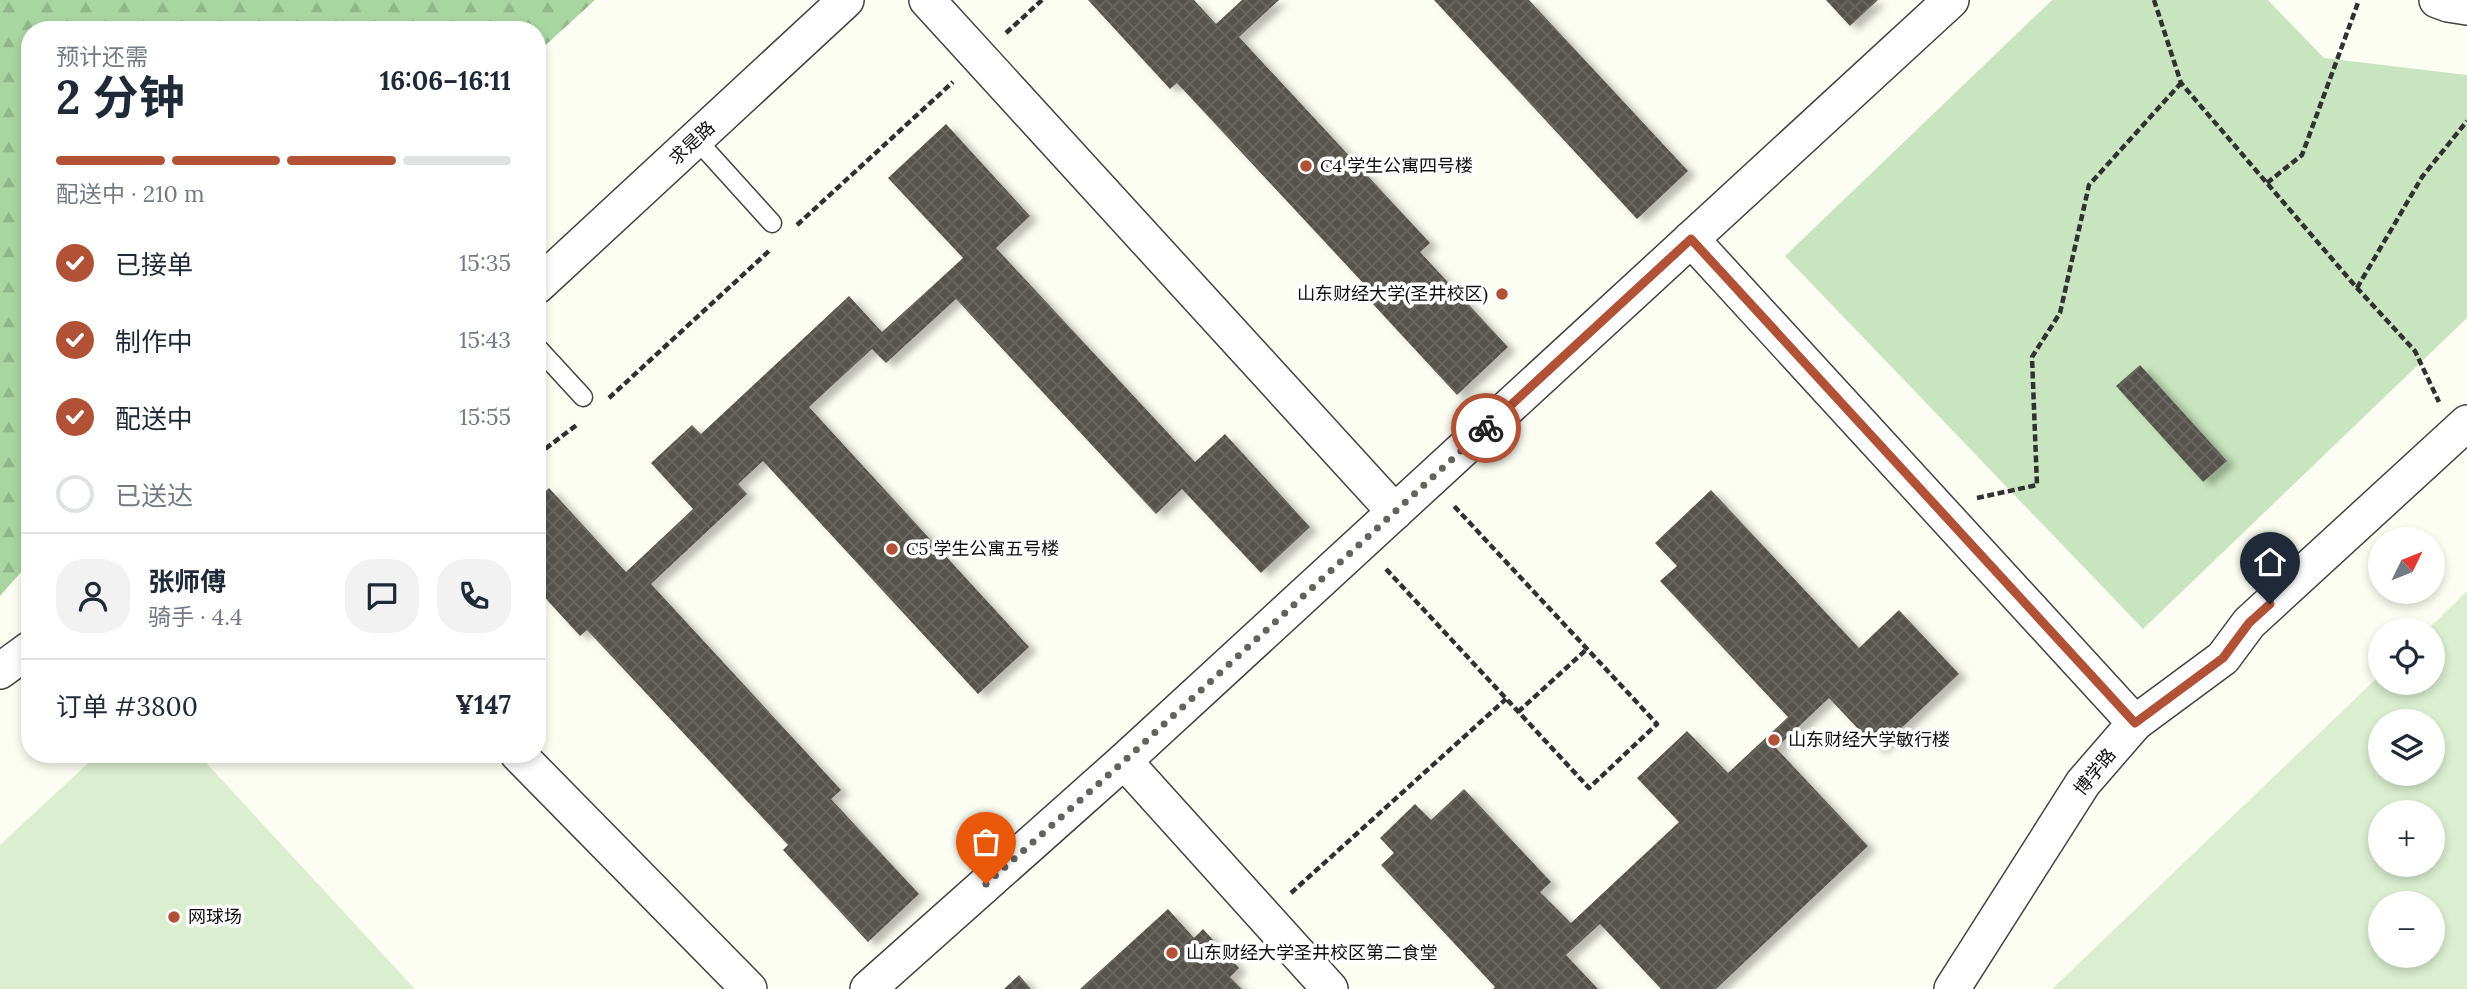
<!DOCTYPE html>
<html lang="zh">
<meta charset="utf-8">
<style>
:root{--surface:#fff;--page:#f2f2f3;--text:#1f2937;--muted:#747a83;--line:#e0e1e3;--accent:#b15135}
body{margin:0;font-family:Lora,"Noto Sans SC",serif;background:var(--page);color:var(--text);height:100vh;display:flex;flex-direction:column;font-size:26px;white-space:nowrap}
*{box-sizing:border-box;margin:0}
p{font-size:23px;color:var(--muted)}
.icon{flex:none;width:38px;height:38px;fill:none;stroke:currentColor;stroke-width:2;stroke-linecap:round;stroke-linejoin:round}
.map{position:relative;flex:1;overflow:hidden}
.details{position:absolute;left:21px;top:21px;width:525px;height:742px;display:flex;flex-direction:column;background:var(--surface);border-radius:28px;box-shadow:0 4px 10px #0003}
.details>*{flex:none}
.needle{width:46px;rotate:47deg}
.controls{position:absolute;left:2368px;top:527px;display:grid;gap:14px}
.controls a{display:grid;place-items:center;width:77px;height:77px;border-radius:50%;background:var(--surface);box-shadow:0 4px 10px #0003;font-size:35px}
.pin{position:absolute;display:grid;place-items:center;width:60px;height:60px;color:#fff;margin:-72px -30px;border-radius:50% 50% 50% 0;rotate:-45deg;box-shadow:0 0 7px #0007}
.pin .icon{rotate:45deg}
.courier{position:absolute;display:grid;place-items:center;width:70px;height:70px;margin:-35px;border:5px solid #b15135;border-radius:50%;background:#fff;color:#222;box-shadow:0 2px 9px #0007}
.overview em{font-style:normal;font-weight:700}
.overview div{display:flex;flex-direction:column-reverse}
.overview{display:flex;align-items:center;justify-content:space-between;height:119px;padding:0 35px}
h1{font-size:46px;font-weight:700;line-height:52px}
.bar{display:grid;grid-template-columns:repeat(4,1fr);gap:10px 7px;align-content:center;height:84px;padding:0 35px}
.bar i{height:9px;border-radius:5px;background:var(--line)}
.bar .selected{background:var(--accent)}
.bar p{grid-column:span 4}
.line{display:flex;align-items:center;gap:18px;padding:0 35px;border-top:2px solid var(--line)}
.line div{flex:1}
.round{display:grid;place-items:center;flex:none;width:74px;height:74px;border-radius:28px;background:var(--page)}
ol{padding:0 35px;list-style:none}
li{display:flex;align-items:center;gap:21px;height:77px}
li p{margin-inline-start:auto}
li .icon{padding:7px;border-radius:50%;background:var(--accent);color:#fff;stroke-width:4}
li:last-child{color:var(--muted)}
li i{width:38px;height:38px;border:4px solid var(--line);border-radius:50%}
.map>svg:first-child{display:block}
.grass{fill:#c9e5bf}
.forest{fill:url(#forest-firs)}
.pitch{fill:#dbeed0;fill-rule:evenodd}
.building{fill:url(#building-cross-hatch);filter:url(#shadow)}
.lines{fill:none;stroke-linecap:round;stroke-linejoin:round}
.lane-casing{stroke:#424242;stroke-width:21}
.street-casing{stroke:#424242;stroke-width:38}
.path{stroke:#313131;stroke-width:4.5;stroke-dasharray:7 3.5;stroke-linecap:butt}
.lane{stroke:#fff;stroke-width:18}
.street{stroke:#fff;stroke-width:35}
.done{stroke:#62635f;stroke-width:7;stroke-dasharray:0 12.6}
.route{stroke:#b15135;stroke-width:9}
.poi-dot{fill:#b15135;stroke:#fff;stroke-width:2.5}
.labels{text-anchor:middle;stroke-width:7;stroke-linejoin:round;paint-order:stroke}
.street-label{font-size:18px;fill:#0f0f0f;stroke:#fff}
.poi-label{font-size:18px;fill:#0f0f0f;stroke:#fff;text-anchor:start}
</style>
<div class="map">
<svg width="2467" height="989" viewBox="0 0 2467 989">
<defs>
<pattern id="forest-firs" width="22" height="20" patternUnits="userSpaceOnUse" patternTransform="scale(1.75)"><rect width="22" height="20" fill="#a9d5a0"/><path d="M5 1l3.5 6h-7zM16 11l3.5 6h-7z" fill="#90b689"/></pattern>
<pattern id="building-cross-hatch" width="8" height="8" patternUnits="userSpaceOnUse" patternTransform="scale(1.75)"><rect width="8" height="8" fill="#57534d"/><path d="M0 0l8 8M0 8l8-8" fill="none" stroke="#6a6762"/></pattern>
<filter id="shadow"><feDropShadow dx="8" dy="4.5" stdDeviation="3.5" flood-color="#0004"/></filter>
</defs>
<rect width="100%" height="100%" fill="#fdfef3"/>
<polygon class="grass" points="2052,0 2268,0 2324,58 2467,75 2467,318 2143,629 1785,256"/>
<polygon class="forest" points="0,0 595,0 537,53 537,30 30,30 30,562 0,596"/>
<g class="pitch">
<path d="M 2467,591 L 2467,989 L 2052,989 L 2380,675 L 2380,682 L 2432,682 L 2432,630 L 2427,630 ZM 2380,721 L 2432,721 L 2432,774 L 2380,774 ZM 2380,812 L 2432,812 L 2432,864 L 2380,864 ZM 2380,903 L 2432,903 L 2432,956 L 2380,956 Z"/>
<polygon points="98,754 198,754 415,989 0,989 0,845"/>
</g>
<g class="building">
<polygon points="1088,0 1194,0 1216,24 1242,0 1279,0 1239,37 1430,243 1420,252 1508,347 1457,395 1372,303 1377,298 1177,83 1170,89"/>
<polygon points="1434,0 1529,0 1688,171 1637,219"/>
<polygon points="1826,0 1878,0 1850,26"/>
<polygon points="946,124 1030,216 996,248 1195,462 1225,434 1310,527 1261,573 1182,489 1156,514 956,299 886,363 872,349 809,407 1029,647 978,694 763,461 738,484 747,494 651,584 841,790 831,799 919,894 868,942 783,850 788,845 587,630 580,636 537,589 537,499 549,488 626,572 693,509 651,463 692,425 701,434 849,296 882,332 963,258 888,178"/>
<polygon points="2140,365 2227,461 2203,482 2116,386"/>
<polygon points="1711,490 1859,648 1899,610 1959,674 1878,750 1829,698 1776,748 1868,846 1716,989 1661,989 1600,924 1566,955 1598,989 1493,989 1495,987 1381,865 1394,853 1380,838 1415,804 1431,820 1464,789 1551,882 1540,892 1571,923 1679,822 1637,778 1687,731 1728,773 1788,717 1660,581 1677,566 1655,543"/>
<polygon points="1168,909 1194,938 1203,929 1239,968 1230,977 1242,989 1080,989"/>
<polygon points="1019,975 1031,989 1004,989"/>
</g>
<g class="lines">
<defs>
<g id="lane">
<polyline points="696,139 772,223"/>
<polyline points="537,347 583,397"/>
</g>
<g id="street">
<polyline points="927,0 1395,512"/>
<polyline points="2437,0 2448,4 2467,7"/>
<polyline points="1691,239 2135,723"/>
<polyline points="537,286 846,0"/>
<polyline points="0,671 30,649"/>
<polyline points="518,754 749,989"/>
<polyline points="1124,761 1330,989"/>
<polyline points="868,989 1124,761 1951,0"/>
<polyline points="1952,989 2083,783 2135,723 2223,658 2249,623 2467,423"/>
</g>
</defs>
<use href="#lane" class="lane-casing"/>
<use href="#street" class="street-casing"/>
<g class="path">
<polyline points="2154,0 2181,83 2357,288 2415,351 2439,402"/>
<polyline points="1006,33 1042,0"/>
<polyline points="2267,183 2302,155 2359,0"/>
<polyline points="797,225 953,82"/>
<polyline points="2357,288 2422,177 2467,121"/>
<polyline points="609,398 770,250"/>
<polyline points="537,455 578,424"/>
<polyline points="1977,498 2037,485 2032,357 2060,313 2089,185 2181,83"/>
<polyline points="1386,569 1589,788 1657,724 1454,506"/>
<polyline points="1518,712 1587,649"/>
<polyline points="1291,893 1506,699"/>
</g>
<use href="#lane" class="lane"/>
<use href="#street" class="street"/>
</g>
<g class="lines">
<polyline class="done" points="986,884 1124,761 1486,428"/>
<polyline class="route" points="1486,428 1691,239 2135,723 2223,658 2249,623 2270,604"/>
</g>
<g class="poi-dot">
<circle cx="1306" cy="166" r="7"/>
<circle cx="1502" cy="294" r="7"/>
<circle cx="892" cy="549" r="7"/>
<circle cx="1774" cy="740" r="7"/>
<circle cx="174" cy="917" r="7"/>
<circle cx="1172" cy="953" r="7"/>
</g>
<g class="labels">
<g class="street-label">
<text transform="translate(692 143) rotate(-43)" y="6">求是路</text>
<text transform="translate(2095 772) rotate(-51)" y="6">博学路</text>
</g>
<g class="poi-label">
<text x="1320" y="172">C4 学生公寓四号楼</text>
<text x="1488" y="300" text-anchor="end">山东财经大学(圣井校区)</text>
<text x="906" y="555">C5 学生公寓五号楼</text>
<text x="1788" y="746">山东财经大学敏行楼</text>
<text x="188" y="923">网球场</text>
<text x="1186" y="959">山东财经大学圣井校区第二食堂</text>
</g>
</g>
</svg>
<div class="controls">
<a><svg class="needle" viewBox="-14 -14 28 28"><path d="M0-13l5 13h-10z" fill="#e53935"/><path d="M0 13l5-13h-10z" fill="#747a83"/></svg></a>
<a><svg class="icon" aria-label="locate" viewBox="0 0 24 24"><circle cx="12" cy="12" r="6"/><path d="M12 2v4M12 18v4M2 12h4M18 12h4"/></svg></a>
<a><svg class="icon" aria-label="layers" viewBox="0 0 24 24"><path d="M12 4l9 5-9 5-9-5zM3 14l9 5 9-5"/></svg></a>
<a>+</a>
<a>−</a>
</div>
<div class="pin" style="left:986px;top:884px;background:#ea580c"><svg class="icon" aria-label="bag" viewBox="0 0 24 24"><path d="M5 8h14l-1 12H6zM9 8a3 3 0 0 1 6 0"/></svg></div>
<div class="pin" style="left:2270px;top:604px;background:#1f2937"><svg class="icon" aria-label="home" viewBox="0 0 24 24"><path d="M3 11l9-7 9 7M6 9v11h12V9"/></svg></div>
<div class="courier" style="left:1486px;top:428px"><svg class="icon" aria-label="bike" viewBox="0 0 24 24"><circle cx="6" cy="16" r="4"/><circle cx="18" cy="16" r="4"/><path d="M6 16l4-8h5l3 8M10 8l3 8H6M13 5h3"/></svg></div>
<section class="details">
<div class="overview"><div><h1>2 分钟</h1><p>预计还需</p></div><em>16:06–16:11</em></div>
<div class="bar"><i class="selected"></i><i class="selected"></i><i class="selected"></i><i></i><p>配送中 · 210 m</p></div>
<ol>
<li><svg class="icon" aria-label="check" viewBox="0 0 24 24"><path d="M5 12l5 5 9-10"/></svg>已接单<p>15:35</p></li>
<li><svg class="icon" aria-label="check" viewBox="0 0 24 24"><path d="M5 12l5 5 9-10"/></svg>制作中<p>15:43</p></li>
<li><svg class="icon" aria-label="check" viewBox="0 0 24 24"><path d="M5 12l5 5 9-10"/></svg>配送中<p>15:55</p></li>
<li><i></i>已送达</li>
</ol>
<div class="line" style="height:126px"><a class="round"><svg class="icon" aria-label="person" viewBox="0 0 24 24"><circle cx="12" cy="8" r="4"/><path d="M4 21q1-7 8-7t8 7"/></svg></a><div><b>张师傅</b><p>骑手 · 4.4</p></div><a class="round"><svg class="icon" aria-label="chat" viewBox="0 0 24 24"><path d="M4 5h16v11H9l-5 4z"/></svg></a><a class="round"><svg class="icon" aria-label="phone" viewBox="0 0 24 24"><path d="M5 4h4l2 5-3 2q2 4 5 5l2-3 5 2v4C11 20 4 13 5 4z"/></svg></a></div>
<div class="line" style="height:91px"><div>订单 #3800</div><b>¥147</b></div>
</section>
</div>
